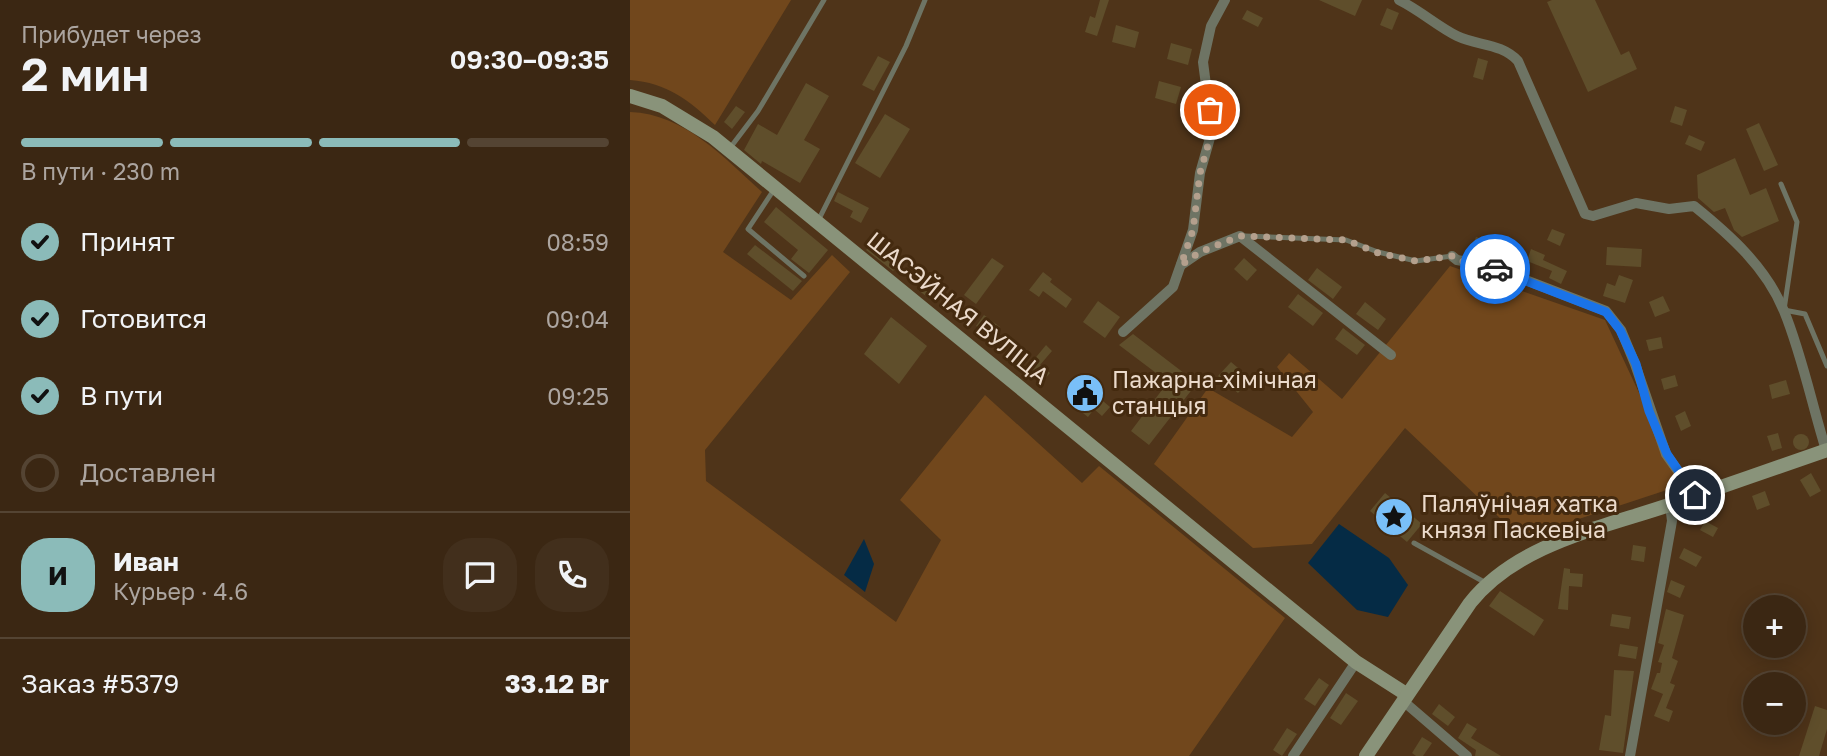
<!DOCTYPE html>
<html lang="ru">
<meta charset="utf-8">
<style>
:root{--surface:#3b2713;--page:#422f1c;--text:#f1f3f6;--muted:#aca5a0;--line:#544433;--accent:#8bbbb9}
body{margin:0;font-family:"Golos Text",sans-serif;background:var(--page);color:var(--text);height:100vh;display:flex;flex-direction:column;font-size:26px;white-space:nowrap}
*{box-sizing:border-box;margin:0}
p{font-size:23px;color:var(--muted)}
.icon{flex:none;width:38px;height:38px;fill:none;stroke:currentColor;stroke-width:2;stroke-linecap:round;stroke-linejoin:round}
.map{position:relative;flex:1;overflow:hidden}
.drawer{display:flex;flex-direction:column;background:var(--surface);width:630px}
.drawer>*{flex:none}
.fabs{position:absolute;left:1113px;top:595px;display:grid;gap:14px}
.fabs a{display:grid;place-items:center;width:63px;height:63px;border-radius:50%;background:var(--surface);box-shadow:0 4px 18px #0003,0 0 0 2px var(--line);font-size:35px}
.pin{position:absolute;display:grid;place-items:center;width:60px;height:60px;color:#fff;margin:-30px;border:4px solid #fff;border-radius:50%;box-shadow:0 2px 7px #0007}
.courier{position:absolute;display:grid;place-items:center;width:70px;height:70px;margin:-35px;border:5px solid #1a73e8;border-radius:50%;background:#fff;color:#222;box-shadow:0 2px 9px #0007}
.overview em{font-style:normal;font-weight:600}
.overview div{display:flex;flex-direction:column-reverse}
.overview{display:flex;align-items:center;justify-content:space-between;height:119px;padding:0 21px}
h1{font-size:46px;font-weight:600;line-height:52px}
.bar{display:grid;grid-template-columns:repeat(4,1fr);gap:10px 7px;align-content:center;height:84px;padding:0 21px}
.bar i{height:9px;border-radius:5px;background:var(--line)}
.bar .active{background:var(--accent)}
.bar p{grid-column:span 4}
.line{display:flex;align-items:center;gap:18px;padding:0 21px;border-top:2px solid var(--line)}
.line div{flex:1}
.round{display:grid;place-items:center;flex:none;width:74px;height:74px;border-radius:28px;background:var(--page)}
ol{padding:0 21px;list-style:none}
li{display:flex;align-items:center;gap:21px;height:77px}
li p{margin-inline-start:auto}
li .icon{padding:7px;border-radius:50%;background:var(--accent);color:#111;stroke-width:4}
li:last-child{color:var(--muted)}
li i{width:38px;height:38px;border:4px solid var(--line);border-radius:50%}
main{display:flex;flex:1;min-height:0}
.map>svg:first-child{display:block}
.green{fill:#71471c}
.water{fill:#052b45}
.building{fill:#5f4e2b}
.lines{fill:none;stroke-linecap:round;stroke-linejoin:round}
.lane{stroke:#6e7464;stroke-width:5}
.street{stroke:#6e7464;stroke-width:10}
.secondary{stroke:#89937a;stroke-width:14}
.done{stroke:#b4a08d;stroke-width:7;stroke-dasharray:0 12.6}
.route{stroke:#1a73e8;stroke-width:9}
.labels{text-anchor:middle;stroke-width:6;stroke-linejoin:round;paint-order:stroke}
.street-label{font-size:23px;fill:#ebdacb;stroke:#442a0f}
.poi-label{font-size:23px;fill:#ebdacb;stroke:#442a0f;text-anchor:start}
</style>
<main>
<section class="drawer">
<div class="overview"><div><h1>2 мин</h1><p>Прибудет через</p></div><em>09:30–09:35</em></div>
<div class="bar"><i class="active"></i><i class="active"></i><i class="active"></i><i></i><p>В пути · 230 m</p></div>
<ol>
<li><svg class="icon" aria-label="check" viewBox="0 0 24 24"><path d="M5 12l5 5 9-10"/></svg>Принят<p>08:59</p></li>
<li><svg class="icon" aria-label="check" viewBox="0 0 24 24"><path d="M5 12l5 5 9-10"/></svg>Готовится<p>09:04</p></li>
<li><svg class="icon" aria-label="check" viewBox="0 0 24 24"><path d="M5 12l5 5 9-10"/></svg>В пути<p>09:25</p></li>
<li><i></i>Доставлен</li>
</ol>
<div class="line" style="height:126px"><b class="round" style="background:var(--accent);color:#111">И</b><div><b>Иван</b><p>Курьер · 4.6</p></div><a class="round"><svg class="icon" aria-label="chat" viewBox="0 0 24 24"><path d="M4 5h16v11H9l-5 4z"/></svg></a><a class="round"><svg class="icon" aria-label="phone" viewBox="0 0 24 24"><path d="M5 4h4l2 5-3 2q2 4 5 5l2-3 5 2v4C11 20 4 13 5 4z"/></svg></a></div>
<div class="line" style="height:91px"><div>Заказ #5379</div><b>33.12 Br</b></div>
</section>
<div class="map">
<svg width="1197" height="756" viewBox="0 0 1197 756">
<rect width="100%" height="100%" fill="#4f3419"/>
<g class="green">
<path d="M 0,0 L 161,0 L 85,125 C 59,100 37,83 0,80 Z"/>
<path d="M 0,112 C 55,114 93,157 132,192 L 93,252 L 161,300 L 202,255 L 220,272 L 75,450 L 76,481 L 266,622 L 311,540 L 270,500 L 355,395 L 452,483 L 469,466 L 655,618 L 559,756 L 0,756 Z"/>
<polygon points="820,266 975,320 1052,485 891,538 775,428 682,544 623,548 524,464 578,388 662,437 683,412 647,367 659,353 712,399"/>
</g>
<g class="water">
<polygon points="709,524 759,558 778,585 758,617 727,610 678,563"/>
<polygon points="234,539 244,564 235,592 214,575"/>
</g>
<g class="building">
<polygon points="470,0 479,0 467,36 455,32 460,16 465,18"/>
<polygon points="689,0 732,0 725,16"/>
<polygon points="922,0 965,0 991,55 999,51 1007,69 958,92 917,2"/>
<polygon points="757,8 769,13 762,30 750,25"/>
<polygon points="617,10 633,18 628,27 612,19"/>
<polygon points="486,25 509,32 505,48 482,42"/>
<polygon points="541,43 562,49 558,65 537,59"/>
<polygon points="248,56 260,62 244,91 232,85"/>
<polygon points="848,58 858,61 853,80 843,77"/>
<polygon points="529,81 551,87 546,104 525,98"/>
<polygon points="176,83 199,96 174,140 190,149 170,183 132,161 131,164 114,150 128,124 147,135"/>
<polygon points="106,106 115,112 102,129 94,122"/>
<polygon points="1045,106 1057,110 1052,126 1040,122"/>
<polygon points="255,114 280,129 250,178 225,163"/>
<polygon points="1129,123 1148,165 1134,171 1116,129"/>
<polygon points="1059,135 1075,142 1071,151 1055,144"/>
<polygon points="1105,158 1120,195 1136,188 1149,221 1112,237 1104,230 1095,208 1084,212 1068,198 1067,175"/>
<polygon points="208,192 239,208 231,223 220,217 223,211 204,201"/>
<polygon points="146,207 198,250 179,273 161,259 168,250 134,222"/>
<polygon points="922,229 935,234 930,246 917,240"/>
<polygon points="248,237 256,243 251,249 269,265 263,271 236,250"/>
<polygon points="846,237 859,241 853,257 840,253"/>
<polygon points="125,245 172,281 163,291 117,254"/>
<polygon points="977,247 1012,249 1011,267 976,265"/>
<polygon points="901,249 915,255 913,260 937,271 931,284 919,278 922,271 897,261"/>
<polygon points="362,258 374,266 346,304 334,295"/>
<polygon points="614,258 627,270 617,281 604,269"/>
<polygon points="687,268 712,287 703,299 678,280"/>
<polygon points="413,272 422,279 420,282 442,299 436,308 413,291 409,297 399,290"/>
<polygon points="989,275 1003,280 995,303 973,296 977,283 985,286"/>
<polygon points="296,278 308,287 300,299 288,290"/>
<polygon points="668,294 693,313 683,326 658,307"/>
<polygon points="1033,296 1040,311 1025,317 1019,302"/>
<polygon points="468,301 490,317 475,338 453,322"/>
<polygon points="735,302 756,319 748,330 726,314"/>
<polygon points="354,315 370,327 361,338 346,326"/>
<polygon points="261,317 297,346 269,384 234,354"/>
<polygon points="713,328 735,345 727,355 705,339"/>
<polygon points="503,334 567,383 519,445 501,431 538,382 489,345"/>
<polygon points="1031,337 1033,348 1019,351 1016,340"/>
<polygon points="416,345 422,351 410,365 420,373 414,380 398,367"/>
<polygon points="601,362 621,379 608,393 588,376"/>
<polygon points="1045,375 1048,386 1034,390 1031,379"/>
<polygon points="1156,380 1160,394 1142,399 1139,385"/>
<polygon points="454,385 480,407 472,416 464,409 458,417 439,402"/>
<polygon points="1055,411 1061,426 1051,431 1045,416"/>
<polygon points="1148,433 1152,448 1142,451 1137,436"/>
<circle cx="1171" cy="442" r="8"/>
<polygon points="1181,473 1191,491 1180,497 1170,480"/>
<polygon points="1135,491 1140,505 1127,510 1122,496"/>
<polygon points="755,493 792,524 777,542 740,511"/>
<polygon points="1075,521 1088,528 1083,537 1070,530"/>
<polygon points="1003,545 1016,547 1014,562 1001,560"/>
<polygon points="1054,548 1072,557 1066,567 1049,558"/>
<polygon points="934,568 940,569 940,573 953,574 952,587 939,586 938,610 928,609"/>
<polygon points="1041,580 1055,586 1050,598 1037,592"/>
<polygon points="870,591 914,620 904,636 859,606"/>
<polygon points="1036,609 1054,615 1042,658 1048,661 1040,683 1045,685 1036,708 1043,711 1039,722 1024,716 1033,694 1021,689 1027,673 1030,673 1032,663 1028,662 1034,645 1028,643"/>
<polygon points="982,614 1001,617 999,629 980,626"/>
<polygon points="990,644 1008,647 1006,659 988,656"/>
<polygon points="984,670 1004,671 993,753 969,750 975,715 981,716"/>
<polygon points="689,678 699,685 685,706 674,699"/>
<polygon points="716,693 728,701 711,725 700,718"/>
<polygon points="809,704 825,717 818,726 802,714"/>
<polygon points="1185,706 1197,710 1197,729 1189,756 1169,756"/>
<polygon points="837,723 847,729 841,738 871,756 845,756 846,750 828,738"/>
<polygon points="657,728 667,734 652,756 643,750"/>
<polygon points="792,737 802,743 793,756 786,756 782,753"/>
</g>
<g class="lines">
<g class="lane">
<polyline points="100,148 128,111 194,0"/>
<polyline points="1151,184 1167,222 1154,310 1175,314 1197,366"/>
<polyline points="145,188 118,229 174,276"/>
<polyline points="189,219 276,46 295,0"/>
<polyline points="615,236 716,240 748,252 786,261 822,256"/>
<polyline points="784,543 856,583"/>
</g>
<g class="street">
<path d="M 769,0 C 791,11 807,26 827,36 C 848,46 871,43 888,61 L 955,214 L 963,216 L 1006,203 L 1039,209 L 1064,206 C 1100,235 1136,267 1154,311 C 1172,355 1182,405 1196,450"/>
<polyline points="822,256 827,260 859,266 976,311 991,330 1005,364 1036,454 1065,495"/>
<polyline points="551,265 570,252 610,236 761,355"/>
<polyline points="493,332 543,287 563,230 570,173 582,131 573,62 581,26 595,0"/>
<polyline points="772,700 837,756"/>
<polyline points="663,756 726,662"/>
<polyline points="1000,756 1042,521 1040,504"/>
</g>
<g class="secondary">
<polyline points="0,96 32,106 83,137 726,662 776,694"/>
<path d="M 736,756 L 840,603 C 887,544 971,528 1039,505 C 1092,487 1144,468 1197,450"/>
</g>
</g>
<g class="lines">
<polyline class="done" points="580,110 582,131 570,173 563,230 551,265 570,252 610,236 716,240 748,253 786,261 822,256 827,260 865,269"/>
<polyline class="route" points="865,269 976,312 990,330 1006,364 1019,411 1037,454 1065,495"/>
</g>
<defs>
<symbol id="civic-disc" viewBox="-11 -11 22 22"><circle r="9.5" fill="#79bff8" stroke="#442a0f"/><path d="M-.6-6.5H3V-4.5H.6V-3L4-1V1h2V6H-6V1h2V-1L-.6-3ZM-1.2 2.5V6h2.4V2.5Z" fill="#111"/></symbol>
<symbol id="sight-disc" viewBox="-11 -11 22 22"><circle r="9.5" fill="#79bff8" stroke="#442a0f"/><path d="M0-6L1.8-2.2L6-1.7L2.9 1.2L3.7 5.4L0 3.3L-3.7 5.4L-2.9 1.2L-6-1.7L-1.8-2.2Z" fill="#111"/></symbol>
</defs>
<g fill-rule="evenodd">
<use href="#civic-disc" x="433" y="371" width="44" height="44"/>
<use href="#sight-disc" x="742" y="495" width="44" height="44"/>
</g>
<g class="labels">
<g class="street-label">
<text transform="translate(328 308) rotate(39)" y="8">ШАСЭЙНАЯ ВУЛІЦА</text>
</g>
<g class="poi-label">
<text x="482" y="388">Пажарна-хімічная<tspan x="482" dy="26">станцыя</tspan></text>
<text x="791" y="512">Паляўнічая хатка<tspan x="791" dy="26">князя Паскевіча</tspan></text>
</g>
</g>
</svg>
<div class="fabs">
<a>+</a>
<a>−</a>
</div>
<div class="pin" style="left:580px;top:110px;background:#ea580c"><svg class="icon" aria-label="bag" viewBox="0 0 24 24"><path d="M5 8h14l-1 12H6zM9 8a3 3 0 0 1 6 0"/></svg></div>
<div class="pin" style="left:1065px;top:495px;background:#1f2937"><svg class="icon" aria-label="home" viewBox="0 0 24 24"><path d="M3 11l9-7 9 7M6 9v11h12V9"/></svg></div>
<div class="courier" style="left:865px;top:269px"><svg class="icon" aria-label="car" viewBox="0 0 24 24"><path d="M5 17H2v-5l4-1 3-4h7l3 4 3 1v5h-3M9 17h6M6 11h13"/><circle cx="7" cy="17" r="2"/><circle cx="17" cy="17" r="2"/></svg></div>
</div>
</main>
